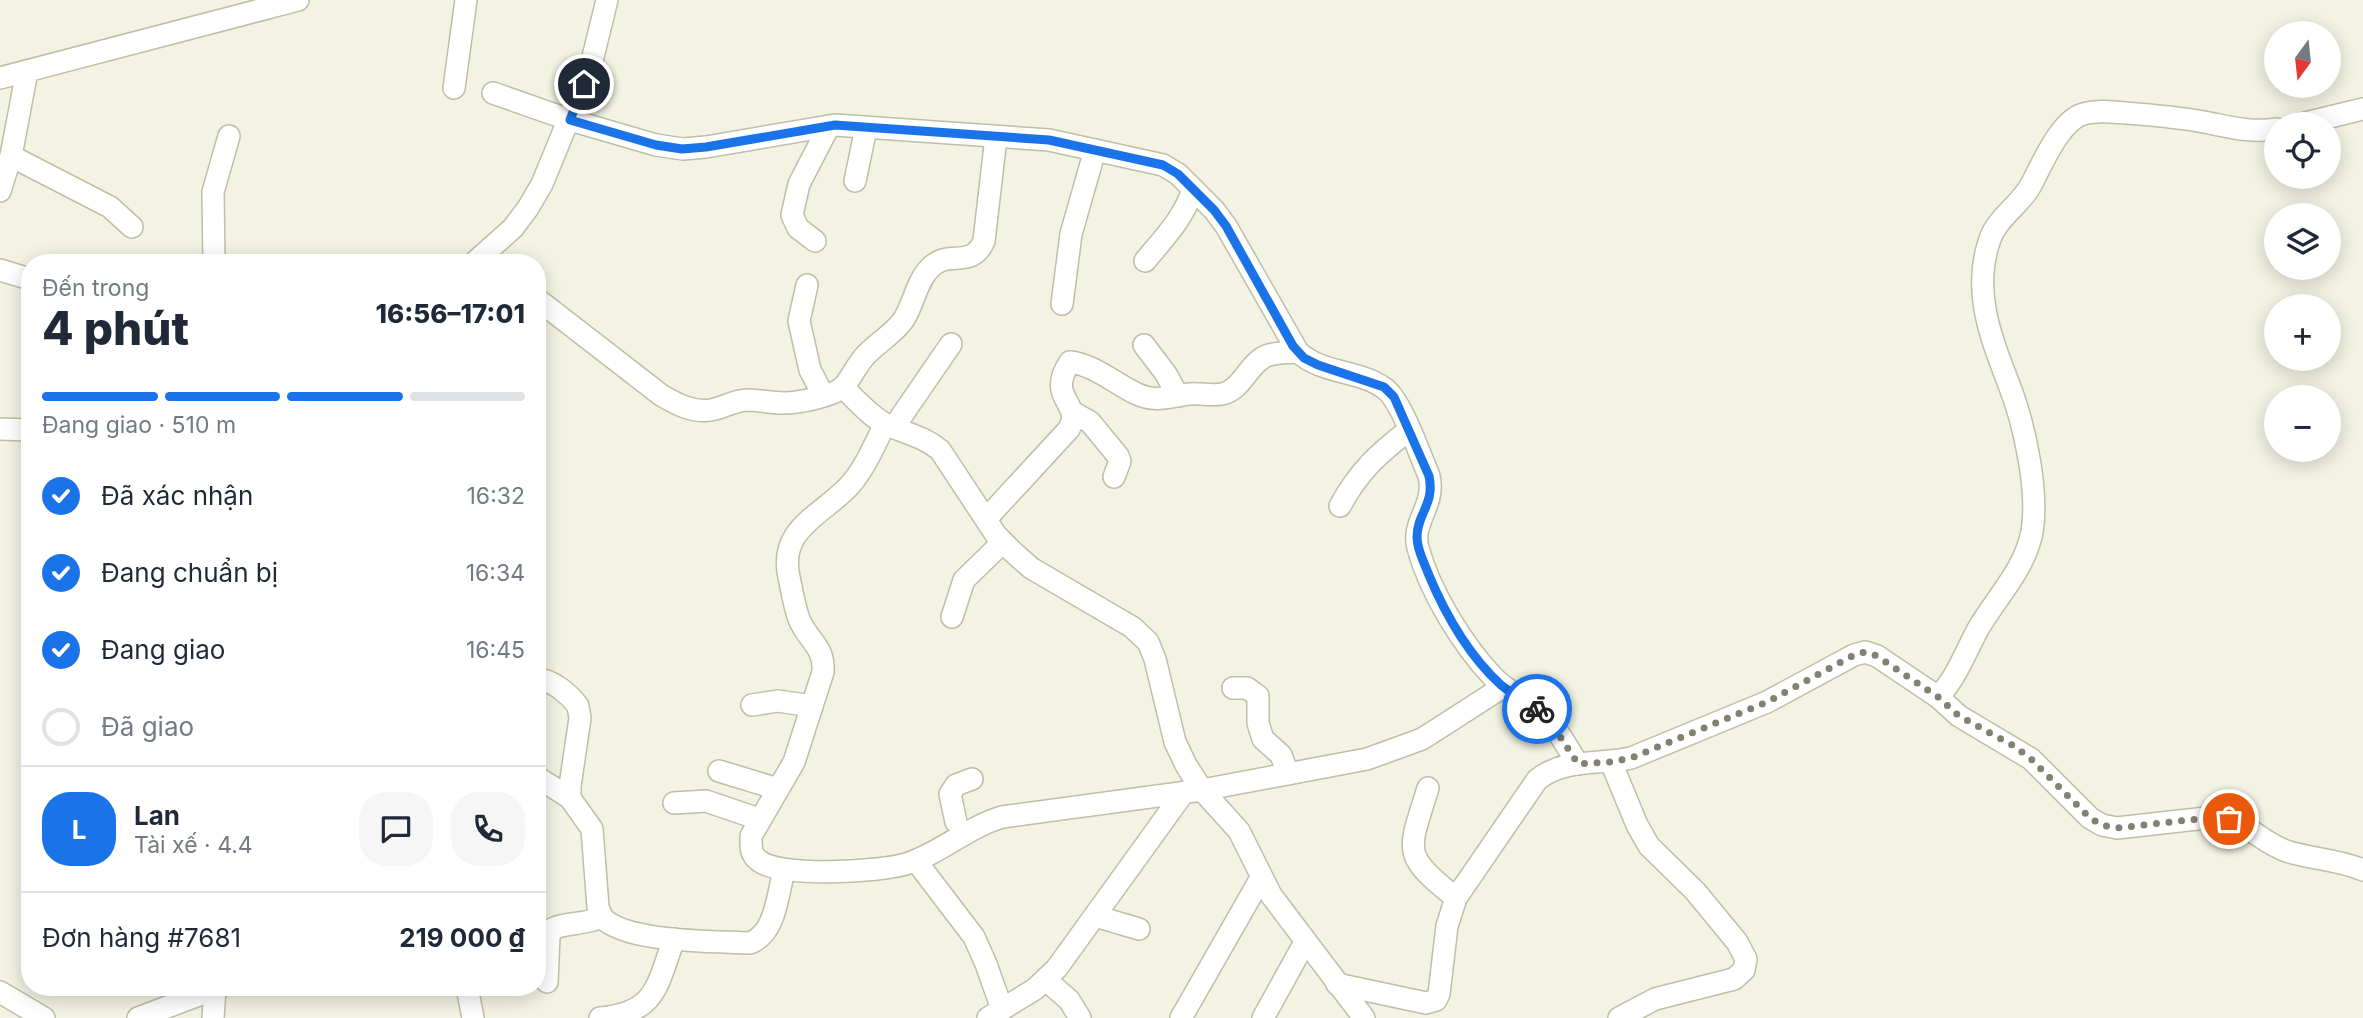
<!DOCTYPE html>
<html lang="vi">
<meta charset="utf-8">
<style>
:root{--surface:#fff;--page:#f6f6f7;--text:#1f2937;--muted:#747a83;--line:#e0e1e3;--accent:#1a73e8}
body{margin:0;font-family:Inter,sans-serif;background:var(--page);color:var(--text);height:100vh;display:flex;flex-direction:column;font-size:26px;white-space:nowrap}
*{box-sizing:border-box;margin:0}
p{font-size:23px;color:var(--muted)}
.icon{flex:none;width:38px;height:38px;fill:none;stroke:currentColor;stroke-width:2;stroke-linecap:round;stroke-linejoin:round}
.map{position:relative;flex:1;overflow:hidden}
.panel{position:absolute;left:21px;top:254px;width:525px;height:742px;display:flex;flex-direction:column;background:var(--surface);border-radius:28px;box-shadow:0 4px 18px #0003}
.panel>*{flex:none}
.needle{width:46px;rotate:195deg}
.fabs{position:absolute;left:2264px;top:21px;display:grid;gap:14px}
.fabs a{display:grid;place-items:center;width:77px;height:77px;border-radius:50%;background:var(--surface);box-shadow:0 4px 18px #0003;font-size:35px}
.pin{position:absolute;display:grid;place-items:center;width:60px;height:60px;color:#fff;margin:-30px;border:4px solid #fff;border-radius:50%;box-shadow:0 2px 7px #0007}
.courier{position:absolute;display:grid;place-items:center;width:70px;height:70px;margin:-35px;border:5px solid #1a73e8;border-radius:50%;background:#fff;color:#222;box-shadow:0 2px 9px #0007}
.headline em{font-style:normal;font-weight:800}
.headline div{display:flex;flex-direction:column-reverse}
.headline{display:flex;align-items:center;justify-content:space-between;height:119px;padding:0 21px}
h1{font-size:46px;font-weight:800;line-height:52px}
.bar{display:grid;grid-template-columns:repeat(4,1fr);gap:10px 7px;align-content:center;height:84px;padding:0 21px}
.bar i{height:9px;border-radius:5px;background:var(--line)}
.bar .selected{background:var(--accent)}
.bar p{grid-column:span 4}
.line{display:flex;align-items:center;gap:18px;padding:0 21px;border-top:2px solid var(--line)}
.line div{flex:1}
.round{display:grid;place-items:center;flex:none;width:74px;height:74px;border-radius:28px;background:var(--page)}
ol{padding:0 21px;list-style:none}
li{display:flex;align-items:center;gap:21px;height:77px}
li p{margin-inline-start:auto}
li .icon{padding:7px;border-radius:50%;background:var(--accent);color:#fff;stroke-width:4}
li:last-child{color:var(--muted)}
li i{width:38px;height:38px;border:4px solid var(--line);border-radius:50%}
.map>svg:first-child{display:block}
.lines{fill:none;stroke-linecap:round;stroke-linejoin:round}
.minor-casing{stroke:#bfbea6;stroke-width:24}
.minor{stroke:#fff;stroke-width:21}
.done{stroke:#828172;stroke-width:7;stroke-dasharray:0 12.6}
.route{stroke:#1a73e8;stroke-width:9}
</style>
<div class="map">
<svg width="2363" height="1018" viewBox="0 0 2363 1018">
<rect width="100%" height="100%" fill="#f3f3e4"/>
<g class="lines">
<defs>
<g id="minor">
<polyline points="0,78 298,0"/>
<polyline points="454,88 466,0"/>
<path d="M 493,93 L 570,120 L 656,145 L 683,149 L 706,147 L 835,125 L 1049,140 L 1163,165 L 1178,174 L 1214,210 L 1226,226 L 1298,352 C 1322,374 1359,370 1384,388 C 1401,399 1420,455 1429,476 C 1436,506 1411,521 1418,548 C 1430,592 1462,644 1493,677 C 1508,693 1529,701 1545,716 C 1558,729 1568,749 1578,764"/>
<polyline points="2301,124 2363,109"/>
<polyline points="11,156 110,207 132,227"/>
<polyline points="855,181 866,128"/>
<polyline points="0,191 11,156 27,71"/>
<polyline points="815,241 798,228 792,215 799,184 829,126"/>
<path d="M 1145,261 C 1164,238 1184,218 1193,189"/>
<polyline points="214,262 213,192 229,136"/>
<polyline points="475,262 513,228 528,208 542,184 591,65 607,0"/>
<polyline points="0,270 30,279"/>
<polyline points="807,285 799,321 810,370 823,395"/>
<path d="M 537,299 L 661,395 C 676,404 693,413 711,410 C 723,408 733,401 746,400 C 759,400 771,403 784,403 C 798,403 835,396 844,386 C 852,377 857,364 866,355 C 878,342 894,334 904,319 C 914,303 917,280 931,267 C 949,249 971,270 984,241 L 996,137"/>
<polyline points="1062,304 1071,234 1095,150"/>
<polyline points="1144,345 1166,374 1178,396"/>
<path d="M 843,387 C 856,400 869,415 885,424 C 904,433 923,436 940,450 L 996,535 L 1013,552 L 1031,568 L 1132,627 L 1148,642 L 1155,659 L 1175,742 L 1186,765 L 1202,790 L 1239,831 L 1271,895 L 1364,1018"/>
<polyline points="1074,413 1090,422 1118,456 1120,461 1114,477"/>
<path d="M 885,424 C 875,444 865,468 850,485 C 823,515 778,528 789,577 C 792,591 794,606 799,619 C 807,640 825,646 823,672 L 794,762 L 751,836 C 751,845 750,854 758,860 C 778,878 879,872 906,864 C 939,854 966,828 1002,817 L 1202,790 L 1367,759 L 1422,739 L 1503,687"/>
<polyline points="894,427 951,344"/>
<polyline points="0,429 30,430"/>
<path d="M 1340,506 C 1359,471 1378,454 1409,430"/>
<path d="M 986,519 L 1069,429 C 1084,403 1045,399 1070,362 C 1095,365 1115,384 1137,394 C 1156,403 1171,396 1190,394 C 1201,393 1212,396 1222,394 C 1242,390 1248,364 1266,356 C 1276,352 1288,353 1298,352"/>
<polyline points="952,617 964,580 1003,542"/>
<path d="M 537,679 C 553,680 569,694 578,706 L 580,718 L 570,786 L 570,798 L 592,829 L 598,907 C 598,908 602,916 602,917 C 624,943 717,941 750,943 C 776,933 777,896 784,871"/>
<polyline points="1233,688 1247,688 1258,696 1258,723 1263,739 1281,755 1288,774"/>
<path d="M 1938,697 C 1957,677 1965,653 1978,629 C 1996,598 2025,569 2032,532 C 2039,490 2024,422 2008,382 C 1990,335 1972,290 1990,239 C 1997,218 2021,204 2031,185 C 2042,164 2060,121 2083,114 C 2097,110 2111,112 2125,113 C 2151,115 2178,117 2204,122 C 2231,127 2249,133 2277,129"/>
<polyline points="752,705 778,701 812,706"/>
<polyline points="1611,762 1637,825 1649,846 1695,891 1737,942 1746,959 1744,970 1734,979 1655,999 1619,1018"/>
<polyline points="719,771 778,789"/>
<polyline points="537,777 570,798"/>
<path d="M 1428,788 C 1408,853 1401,854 1456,898"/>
<polyline points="674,803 706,801 759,819"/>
<polyline points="956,822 950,794 956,785 972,779"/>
<polyline points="916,861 974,937 986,964 1002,1009"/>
<polyline points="1095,916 1139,929"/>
<polyline points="1046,980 1069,1000 1080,1018"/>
<path d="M 547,982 L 549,937 L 552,929 C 567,922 585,925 602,917"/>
<path d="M 1337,984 L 1426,1003 L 1436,1000 L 1439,994 L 1447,926 L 1456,898 L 1537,780 C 1563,758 1600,765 1631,758 L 1767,702 L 1854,655 L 1865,652 L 1877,656 L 1938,697 L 1959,716 L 2031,759 L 2090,818 L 2102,825 L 2117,828 L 2215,817 C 2249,821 2260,843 2289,852 C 2313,859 2339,860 2363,870"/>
<polyline points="467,987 473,1018"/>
<polyline points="0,992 44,1018"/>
<polyline points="138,1018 220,987"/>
<polyline points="213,1018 215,989"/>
<path d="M 600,1018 C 657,1013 657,985 674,939"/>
<polyline points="988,1018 1035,989 1057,968 1184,792"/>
<polyline points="1181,1018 1261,878"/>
<polyline points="1263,1018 1305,942"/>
</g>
</defs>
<use href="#minor" class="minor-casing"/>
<use href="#minor" class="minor"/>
</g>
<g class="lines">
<polyline class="done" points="1537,709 1548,718 1578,764 1611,762 1631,758 1767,702 1854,655 1865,652 1877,656 1938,697 1959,716 2014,746 2031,759 2090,818 2102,825 2117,828 2216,817 2229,819"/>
<path class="route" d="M 584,84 L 570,120 L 656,145 L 682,149 L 706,147 L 835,125 L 1049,140 L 1163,165 L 1178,174 L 1214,210 L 1226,226 L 1293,346 L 1304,358 L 1318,365 L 1384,387 L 1394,397 L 1429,476 C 1435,505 1417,513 1417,537 C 1417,550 1424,562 1428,573 C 1445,614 1468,655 1501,685 C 1512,694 1525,701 1537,709"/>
</g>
</svg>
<div class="fabs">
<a><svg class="needle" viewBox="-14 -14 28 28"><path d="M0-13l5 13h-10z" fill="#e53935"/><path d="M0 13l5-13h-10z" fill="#747a83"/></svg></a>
<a><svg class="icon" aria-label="locate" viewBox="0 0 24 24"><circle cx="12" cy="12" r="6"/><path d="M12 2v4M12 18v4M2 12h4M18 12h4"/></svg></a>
<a><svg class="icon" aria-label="layers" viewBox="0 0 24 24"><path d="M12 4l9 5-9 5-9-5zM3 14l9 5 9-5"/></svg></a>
<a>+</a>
<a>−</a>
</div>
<div class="pin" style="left:2229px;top:819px;background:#ea580c"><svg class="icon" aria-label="bag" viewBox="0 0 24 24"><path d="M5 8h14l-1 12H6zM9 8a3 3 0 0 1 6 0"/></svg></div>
<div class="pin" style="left:584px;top:84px;background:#1f2937"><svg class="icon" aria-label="home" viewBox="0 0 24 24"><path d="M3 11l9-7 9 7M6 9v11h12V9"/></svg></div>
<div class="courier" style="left:1537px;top:709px"><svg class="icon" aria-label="bike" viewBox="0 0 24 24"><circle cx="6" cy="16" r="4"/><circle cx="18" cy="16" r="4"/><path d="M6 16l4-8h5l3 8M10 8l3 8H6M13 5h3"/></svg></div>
<section class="panel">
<div class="headline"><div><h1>4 phút</h1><p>Đến trong</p></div><em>16:56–17:01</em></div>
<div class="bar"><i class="selected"></i><i class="selected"></i><i class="selected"></i><i></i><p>Đang giao · 510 m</p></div>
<ol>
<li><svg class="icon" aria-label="check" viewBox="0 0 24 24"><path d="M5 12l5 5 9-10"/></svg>Đã xác nhận<p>16:32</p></li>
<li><svg class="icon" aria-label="check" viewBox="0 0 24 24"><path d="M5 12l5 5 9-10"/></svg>Đang chuẩn bị<p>16:34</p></li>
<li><svg class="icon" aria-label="check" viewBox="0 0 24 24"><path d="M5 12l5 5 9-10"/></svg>Đang giao<p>16:45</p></li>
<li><i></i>Đã giao</li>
</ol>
<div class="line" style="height:126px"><b class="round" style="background:var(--accent);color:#fff">L</b><div><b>Lan</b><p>Tài xế · 4.4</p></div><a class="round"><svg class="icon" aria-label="chat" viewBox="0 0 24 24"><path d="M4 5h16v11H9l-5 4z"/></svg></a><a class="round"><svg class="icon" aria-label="phone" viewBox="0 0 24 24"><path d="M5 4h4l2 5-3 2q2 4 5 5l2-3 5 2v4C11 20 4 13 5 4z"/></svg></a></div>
<div class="line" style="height:91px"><div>Đơn hàng #7681</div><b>219 000 ₫</b></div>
</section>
</div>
